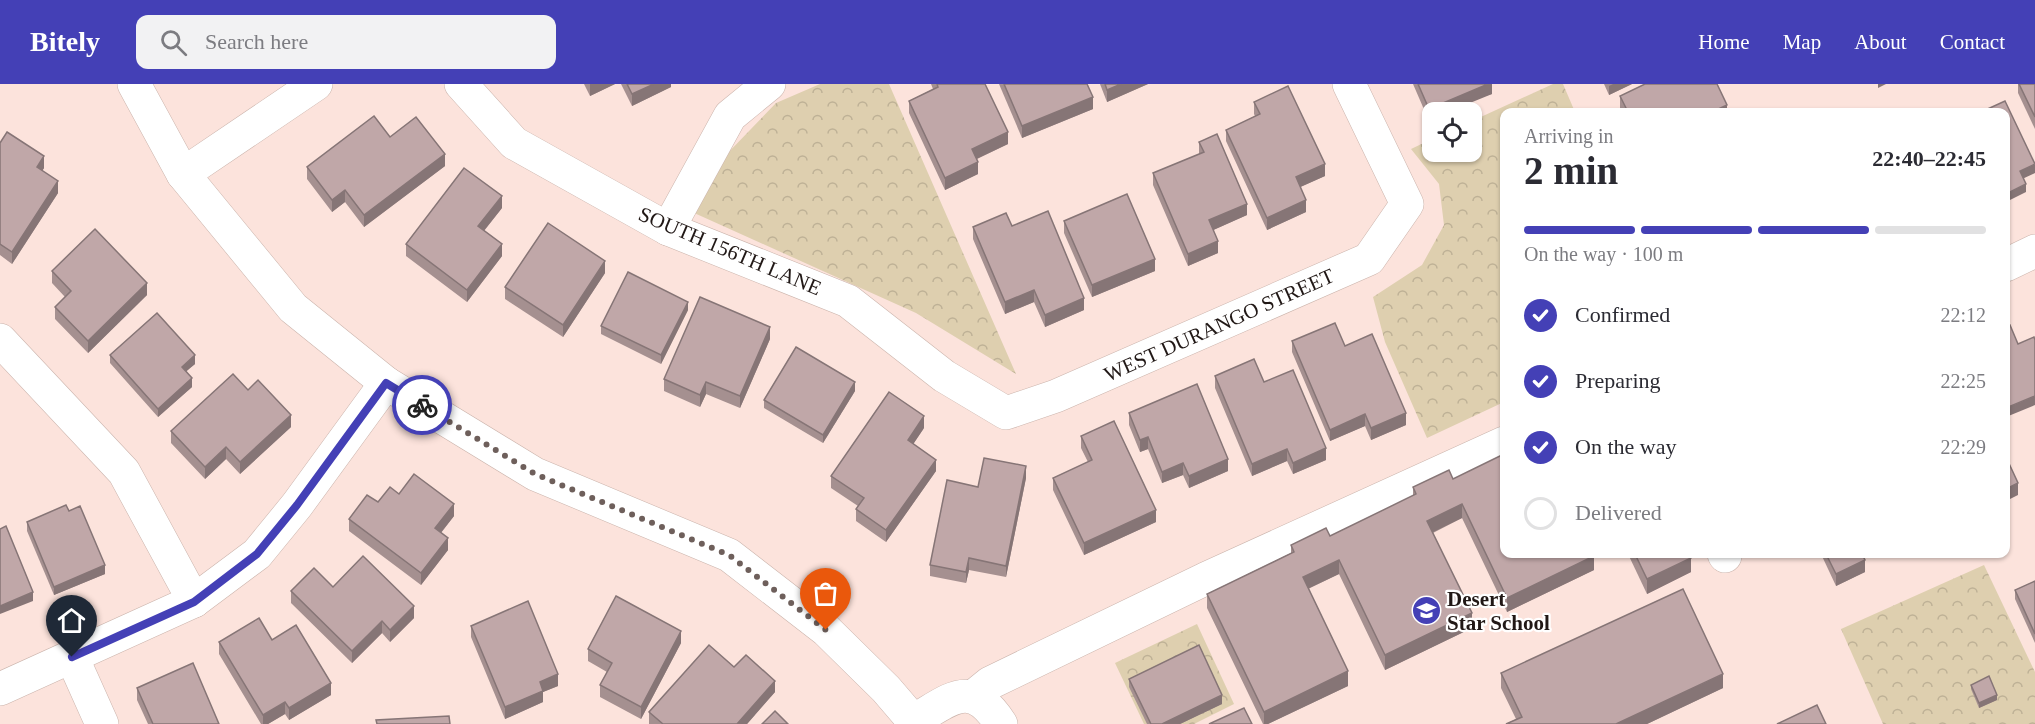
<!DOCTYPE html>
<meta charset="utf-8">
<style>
:root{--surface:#fff;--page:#f2f2f3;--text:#2b2b33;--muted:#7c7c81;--line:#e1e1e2;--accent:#4440b6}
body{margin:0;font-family:Georgia,serif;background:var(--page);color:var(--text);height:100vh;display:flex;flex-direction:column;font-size:22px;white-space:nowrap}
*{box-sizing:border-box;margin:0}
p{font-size:20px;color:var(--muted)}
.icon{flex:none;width:33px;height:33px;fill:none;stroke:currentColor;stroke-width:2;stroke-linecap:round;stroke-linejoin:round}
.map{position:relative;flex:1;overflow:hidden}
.details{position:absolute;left:1500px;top:24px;width:510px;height:450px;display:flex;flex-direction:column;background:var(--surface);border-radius:12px;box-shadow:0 2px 4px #0004}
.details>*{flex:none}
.fabs{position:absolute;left:1422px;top:18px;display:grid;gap:12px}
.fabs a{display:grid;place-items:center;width:60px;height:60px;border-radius:12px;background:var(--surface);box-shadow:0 2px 4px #0004;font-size:30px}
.pin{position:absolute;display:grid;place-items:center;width:51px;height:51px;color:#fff;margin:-62px -26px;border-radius:50% 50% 50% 0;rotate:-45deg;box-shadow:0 0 6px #0007}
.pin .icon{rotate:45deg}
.courier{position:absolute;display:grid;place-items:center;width:60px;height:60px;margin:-30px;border:4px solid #4440b6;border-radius:50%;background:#fff;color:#222;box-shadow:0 2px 8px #0007}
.headline em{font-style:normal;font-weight:700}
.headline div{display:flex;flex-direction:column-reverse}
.headline{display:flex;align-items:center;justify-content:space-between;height:102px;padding:0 24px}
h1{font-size:39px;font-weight:700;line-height:45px}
.bar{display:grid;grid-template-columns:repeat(4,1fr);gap:9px 6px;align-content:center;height:72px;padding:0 24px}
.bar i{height:8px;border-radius:4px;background:var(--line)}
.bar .active{background:var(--accent)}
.bar p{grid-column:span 4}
ol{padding:0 24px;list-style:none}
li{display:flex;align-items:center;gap:18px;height:66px}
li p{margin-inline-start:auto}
li .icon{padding:6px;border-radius:50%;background:var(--accent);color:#fff;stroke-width:4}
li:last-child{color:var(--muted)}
li i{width:33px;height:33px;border:3px solid var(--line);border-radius:50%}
header{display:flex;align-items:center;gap:36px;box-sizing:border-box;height:84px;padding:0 30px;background:var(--accent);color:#fff}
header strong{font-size:28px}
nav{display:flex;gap:33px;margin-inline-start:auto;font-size:21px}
.search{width:420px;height:54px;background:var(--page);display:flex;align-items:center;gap:15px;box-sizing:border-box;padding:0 21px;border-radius:12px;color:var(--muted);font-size:22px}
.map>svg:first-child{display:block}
.park{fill:url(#park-crowns)}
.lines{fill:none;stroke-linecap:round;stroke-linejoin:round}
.minor-casing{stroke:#cbb4ac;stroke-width:34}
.minor{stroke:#fff;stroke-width:33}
.wall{fill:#a59090}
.shaded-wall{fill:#867576}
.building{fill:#c0a7a8;stroke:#867576;stroke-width:1.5}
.done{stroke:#6e5f5b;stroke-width:6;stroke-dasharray:0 10.8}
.route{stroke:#4440b6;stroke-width:8}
.labels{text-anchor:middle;stroke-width:4.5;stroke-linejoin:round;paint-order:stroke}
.street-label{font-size:21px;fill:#211816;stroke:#fff}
.poi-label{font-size:21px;font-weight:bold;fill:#211816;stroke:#fff;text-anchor:start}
</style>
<header>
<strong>Bitely</strong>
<div class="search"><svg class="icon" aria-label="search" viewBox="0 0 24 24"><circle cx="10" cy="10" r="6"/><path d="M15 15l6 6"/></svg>Search here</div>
<nav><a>Home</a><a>Map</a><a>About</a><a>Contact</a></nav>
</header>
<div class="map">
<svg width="2035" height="640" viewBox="0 0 2035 640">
<defs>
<pattern id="park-crowns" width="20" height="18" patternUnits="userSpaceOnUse" patternTransform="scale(1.5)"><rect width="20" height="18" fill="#decfaf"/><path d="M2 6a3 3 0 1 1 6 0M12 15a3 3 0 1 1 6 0" fill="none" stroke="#beb196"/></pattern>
</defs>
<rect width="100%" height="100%" fill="#fce3dc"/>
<g class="park">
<polygon points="820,0 889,0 1016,290 916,229 692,128 723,74 776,19"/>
<polygon points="1553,0 1563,0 1575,28 1504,28 1504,318 1427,354 1385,258 1373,213 1422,181 1444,141 1439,100 1411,65 1432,55 1432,68 1472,68 1472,37"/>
<polygon points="1984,481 2035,588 2035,640 1883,640 1841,545"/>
<polygon points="1197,540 1234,620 1194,640 1144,640 1115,579"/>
</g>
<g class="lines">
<defs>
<g id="minor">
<polyline points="134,0 183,90 293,224 386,299 535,390 729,471 826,546 886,605 916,640"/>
<polyline points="461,0 514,59 668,145 848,217 944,292 1006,329 1056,312 1369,175 1407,120 1349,0"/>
<polyline points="183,90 316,0"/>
<polyline points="668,145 730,32 769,0"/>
<polyline points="2006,181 2035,167"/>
<polyline points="0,256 124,388 194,517"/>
<polyline points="1724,470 1725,472"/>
<polyline points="72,573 102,640"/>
<polyline points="0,605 194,517 257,470 297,421 386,299"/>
<polyline points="974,612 990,599 1205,495 1504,359"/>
<path d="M 913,637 C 952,615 970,593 1001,640"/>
</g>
</defs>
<use href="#minor" class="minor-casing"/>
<use href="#minor" class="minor"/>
</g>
<g class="wall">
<polygon points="584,0 615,0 590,12"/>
<polygon points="621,0 671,0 671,3 632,22"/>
<polygon points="931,0 985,0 1008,60 977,75 978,90 945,106 909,29 909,17 933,5"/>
<polygon points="999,0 1087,0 1093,25 1022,54"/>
<polygon points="1100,0 1148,0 1107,18"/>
<polygon points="1413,0 1492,0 1492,10 1432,28 1432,35 1429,37"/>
<polygon points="1604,0 1632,0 1609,11"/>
<polygon points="2018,0 2035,0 2035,45 2018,9"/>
<polygon points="1620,12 1727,28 1622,28 1620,24"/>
<polygon points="1254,18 1325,92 1300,103 1306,128 1267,146 1226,57 1226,46 1255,32 1254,30"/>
<polygon points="390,53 445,82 364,143 345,118 332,128 307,95 307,83"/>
<polygon points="1199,58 1247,131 1213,146 1218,169 1188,182 1153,101 1153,89 1199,70"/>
<polygon points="0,59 44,84 42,87 58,109 12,180 0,171"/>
<polygon points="502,124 484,147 502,172 467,218 406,172 406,160"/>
<polygon points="1064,137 1155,187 1092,213 1064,149"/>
<polygon points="1012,142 1084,226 1045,243 1034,218 1005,230 973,155 973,143"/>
<polygon points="52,187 147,211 88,269 55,235 55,223 65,213 52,199"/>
<polygon points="605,189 563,253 505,215 505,203"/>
<polygon points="688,226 661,280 601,250 601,242"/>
<polygon points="770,255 740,324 706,310 700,323 664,307 664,295"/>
<polygon points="1292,257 1406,341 1371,356 1365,342 1330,357 1292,268"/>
<polygon points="110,271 195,280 186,287 192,303 158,333 110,279"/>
<polygon points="1215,292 1264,298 1326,376 1293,390 1287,377 1252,392 1215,304"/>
<polygon points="248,306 291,343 240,390 226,375 205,395 171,359 171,347"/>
<polygon points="855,307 823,359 764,324 764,316"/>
<polygon points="1129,329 1228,387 1189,404 1183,391 1162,399 1148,365 1140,368 1129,341"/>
<polygon points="924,344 913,360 936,387 886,458 856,437 856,425 858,422 831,404 831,392"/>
<polygon points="1081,352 1156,438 1084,471 1053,406 1053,394 1088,378 1081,364"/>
<polygon points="1026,394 1006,493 969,486 966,499 930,492 930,481 978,403"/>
<polygon points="1453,395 1594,486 1507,528 1462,434 1433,449 1472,544 1385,586 1339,490 1308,505 1348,602 1268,640 1263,640 1207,524 1207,510 1291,469 1291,461 1330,452 1413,412 1413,403"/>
<polygon points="399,410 454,432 441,449 448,466 421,501 349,447 349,435 378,418"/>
<polygon points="69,427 105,490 54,511 27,447 27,438"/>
<polygon points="1628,470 1689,470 1691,488 1647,510"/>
<polygon points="1821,470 1862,470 1865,488 1836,502"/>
<polygon points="2035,497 2035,559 2015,515 2015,506"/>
<polygon points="333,503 414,534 390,558 382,549 352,579 291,519 291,507"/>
<polygon points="471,542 558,602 543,608 543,618 505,635 471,553"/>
<polygon points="272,556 331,611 289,636 285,630 268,640 261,640 219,570 219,558"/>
<polygon points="681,559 641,635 600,613 600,601 607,588 588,577 588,565"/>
<polygon points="734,583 775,608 747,640 649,640 649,628"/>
<polygon points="1501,589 1723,604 1647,640 1506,640 1516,635 1501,604"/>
<polygon points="1129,595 1222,620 1180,640 1147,640 1129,603"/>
<polygon points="1971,601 1997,616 1979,624 1971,605"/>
<polygon points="137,604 219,640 148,640 137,616"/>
</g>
<g class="shaded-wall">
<polygon points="590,0 615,0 590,12"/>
<polygon points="654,0 671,0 671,3 632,22 632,10"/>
<polygon points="1121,0 1148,0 1107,18 1107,6"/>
<polygon points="1488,0 1492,0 1492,10 1448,28 1432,28 1432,35 1429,37 1429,25"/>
<polygon points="1613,0 1632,0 1609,11 1609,2"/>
<polygon points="1878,0 1886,0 1878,4"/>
<polygon points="1093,13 1093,25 1022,54 1022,42"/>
<polygon points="1727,21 1727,28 1712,28"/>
<polygon points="1008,48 1008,60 972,77 972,65"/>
<polygon points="445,70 445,82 364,143 364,131"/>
<polygon points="44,72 44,84 37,95 37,83"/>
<polygon points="978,78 978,90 945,106 945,94"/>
<polygon points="1325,80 1325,92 1296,105 1296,93"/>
<polygon points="2035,80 2035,89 2020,96 2020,87"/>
<polygon points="58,97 58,109 12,180 12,168"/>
<polygon points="2026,100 2026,108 2006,118 2006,110"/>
<polygon points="345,106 345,118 332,128 332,116"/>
<polygon points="502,112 502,124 478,154 478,142"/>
<polygon points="1306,116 1306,128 1267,146 1267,134"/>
<polygon points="1247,120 1247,131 1209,148 1209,136"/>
<polygon points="1218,157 1218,169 1188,182 1188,170"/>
<polygon points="502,160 502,172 467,218 467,206"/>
<polygon points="1155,175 1155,187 1092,213 1092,201"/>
<polygon points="605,177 605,189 563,253 563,241"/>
<polygon points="147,199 147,211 88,269 88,257"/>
<polygon points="1034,206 1034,218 1005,230 1005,218"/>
<polygon points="1084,214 1084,226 1045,243 1045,231"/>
<polygon points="688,218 688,226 661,280 661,271"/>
<polygon points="770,243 770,255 740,324 740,312"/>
<polygon points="195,271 195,280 182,291 182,283"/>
<polygon points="192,294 192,303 158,333 158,325"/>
<polygon points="706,298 706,310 700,323 700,311"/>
<polygon points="855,298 855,307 823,359 823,351"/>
<polygon points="2035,312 2035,321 2006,333 2006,324"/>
<polygon points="1406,329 1406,341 1371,356 1371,344"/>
<polygon points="1365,330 1365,342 1330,357 1330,346"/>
<polygon points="291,331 291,343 240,390 240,378"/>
<polygon points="924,332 924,344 908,368 908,356"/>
<polygon points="1148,353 1148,365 1140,368 1140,356"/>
<polygon points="226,363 226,375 205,395 205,383"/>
<polygon points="1326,364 1326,376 1293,390 1293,379"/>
<polygon points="1287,365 1287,377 1252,392 1252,380"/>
<polygon points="1228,375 1228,387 1189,404 1189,392"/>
<polygon points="936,376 936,387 886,458 886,446"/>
<polygon points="1183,379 1183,391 1162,399 1162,388"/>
<polygon points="1026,382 1026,394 1006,493 1006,482"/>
<polygon points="2018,399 2018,411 2006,417 2006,405"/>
<polygon points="454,420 454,432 435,456 435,444"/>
<polygon points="1462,420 1462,434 1427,451 1427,437"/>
<polygon points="1156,426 1156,438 1084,471 1084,459"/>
<polygon points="448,454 448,466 421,501 421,489"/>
<polygon points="1594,472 1594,486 1507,528 1507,514"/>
<polygon points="969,474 969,486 966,499 966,488"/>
<polygon points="1691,474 1691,488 1647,510 1647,495"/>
<polygon points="1339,476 1339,490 1303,507 1303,493"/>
<polygon points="1865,476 1865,488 1836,502 1836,490"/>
<polygon points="105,481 105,490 54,511 54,503"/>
<polygon points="33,508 33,517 0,530 0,522"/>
<polygon points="414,522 414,534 390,558 390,546"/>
<polygon points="1472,529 1472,544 1385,586 1385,571"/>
<polygon points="382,537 382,549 352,579 352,567"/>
<polygon points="681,547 681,559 641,635 641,623"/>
<polygon points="1348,587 1348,602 1268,640 1264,640 1264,628"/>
<polygon points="558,590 558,602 543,608 543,618 505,635 505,623 540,598"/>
<polygon points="1723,590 1723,604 1647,640 1616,640"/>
<polygon points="775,597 775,608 747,640 737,640"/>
<polygon points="331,599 331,611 289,636 289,624"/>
<polygon points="1222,611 1222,620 1180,640 1162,640"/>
<polygon points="1997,611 1997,616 1979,624 1979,619"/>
<polygon points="285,618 285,630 268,640 263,640 263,631"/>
</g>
<g class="building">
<polygon points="627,0 654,0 632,10"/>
<polygon points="937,0 985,0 1008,48 972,65 978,78 945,94 909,17 938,3"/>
<polygon points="1004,0 1087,0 1093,13 1022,42"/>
<polygon points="1105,0 1121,0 1107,6"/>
<polygon points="1418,0 1488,0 1429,25"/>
<polygon points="1645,0 1717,0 1727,21 1712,28 1628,28 1620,12"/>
<polygon points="2019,0 2035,0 2035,33"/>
<polygon points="1288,2 1325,80 1296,93 1306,116 1267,134 1226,46 1260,30 1254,18"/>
<polygon points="2005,17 2035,80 2020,87 2026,100 2006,110 2006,28 1981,28"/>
<polygon points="374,32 390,53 416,33 445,70 364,131 345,106 332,116 307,83"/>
<polygon points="7,48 44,72 37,83 58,97 12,168 0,160 0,59"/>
<polygon points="1217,50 1247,120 1209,136 1218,157 1188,170 1153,89 1204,68 1199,58"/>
<polygon points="464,84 502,112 478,142 502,160 467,206 406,160"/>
<polygon points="1127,110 1155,175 1092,201 1064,137"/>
<polygon points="1048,127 1084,214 1045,231 1034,206 1005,218 973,143 1006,129 1012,142"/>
<polygon points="548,139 605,177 563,241 505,203"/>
<polygon points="95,145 147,199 88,257 55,223 71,207 52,187"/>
<polygon points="628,188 688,218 661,271 601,242"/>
<polygon points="700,213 770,243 740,312 706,298 700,311 664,295"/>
<polygon points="157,229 195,271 182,283 192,294 158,325 110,271"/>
<polygon points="1335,239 1345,262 1372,250 1406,329 1371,344 1365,330 1330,346 1292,257"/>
<polygon points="2010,241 2018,260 2034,253 2035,256 2035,312 2006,324 2006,242"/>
<polygon points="796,263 855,298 823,351 764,316"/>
<polygon points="1254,275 1264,298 1293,286 1326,364 1293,379 1287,365 1252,380 1215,292"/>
<polygon points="233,290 248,306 258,296 291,331 240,378 226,363 205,383 171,347"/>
<polygon points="1197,300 1228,375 1189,392 1183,379 1162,388 1148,353 1140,356 1129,329"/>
<polygon points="889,308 924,332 908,356 936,376 886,446 856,425 864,414 831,392"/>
<polygon points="1114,337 1156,426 1084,459 1053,394 1092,376 1081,352"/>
<polygon points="1504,370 1504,470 1592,470 1594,472 1507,514 1462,420 1427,437 1472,529 1385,571 1339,476 1303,493 1348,587 1264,628 1207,510 1294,468 1291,461 1326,444 1330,452 1416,410 1413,403 1449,386 1453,395"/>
<polygon points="2006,373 2018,399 2006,405"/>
<polygon points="984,374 1026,382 1006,482 969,474 966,488 930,481 947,396 978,403"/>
<polygon points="414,390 454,420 435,444 448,454 421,489 349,435 367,411 378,418 390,403 399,410"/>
<polygon points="66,421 69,427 80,422 105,481 54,503 27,438"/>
<polygon points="6,442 33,508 0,522 0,445"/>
<polygon points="1635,470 1689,470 1691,474 1647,495"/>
<polygon points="1826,470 1862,470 1865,476 1836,490"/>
<polygon points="363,472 414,522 390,546 382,537 352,567 291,507 314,484 333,503"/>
<polygon points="2035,497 2035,550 2015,506"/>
<polygon points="1683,505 1723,590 1616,640 1506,640 1522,633 1501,589"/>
<polygon points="616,512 681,547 641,623 600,601 612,579 588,565"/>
<polygon points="528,517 558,590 540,598 543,607 505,623 471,542"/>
<polygon points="259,534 272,556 296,541 331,599 289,624 285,618 263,631 219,558"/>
<polygon points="709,561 734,583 746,571 775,597 737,640 663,640 649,628"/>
<polygon points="1199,561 1222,611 1162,640 1151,640 1129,595"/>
<polygon points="193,579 219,640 153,640 137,604"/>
<polygon points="1989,592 1997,611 1979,619 1971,601"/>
<polygon points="1817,621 1826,640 1777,640"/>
<polygon points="1244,624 1252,640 1209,640"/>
<polygon points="775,627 788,640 762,640"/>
<polygon points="449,632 450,640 377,640 376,636"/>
</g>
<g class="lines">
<polyline class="done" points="422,321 535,390 729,471 826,546"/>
<polyline class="route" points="72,573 194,518 257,470 297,421 386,299 422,321"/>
</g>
<defs>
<symbol id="school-disc" viewBox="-11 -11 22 22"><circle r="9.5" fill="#4440b6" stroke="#fff"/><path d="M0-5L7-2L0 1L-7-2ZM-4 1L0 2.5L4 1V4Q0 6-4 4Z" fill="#fff"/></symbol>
</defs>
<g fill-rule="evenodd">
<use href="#school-disc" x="1410" y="510" width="33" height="33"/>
</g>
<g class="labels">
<g class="street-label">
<text transform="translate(730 167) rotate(23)" y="7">SOUTH 156TH LANE</text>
<text transform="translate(1219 241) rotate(-24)" y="7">WEST DURANGO STREET</text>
</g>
<g class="poi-label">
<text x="1447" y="522">Desert<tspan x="1447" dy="24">Star School</tspan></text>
</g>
</g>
</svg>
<div class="fabs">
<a><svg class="icon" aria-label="locate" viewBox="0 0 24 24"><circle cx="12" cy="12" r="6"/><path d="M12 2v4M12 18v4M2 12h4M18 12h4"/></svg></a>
</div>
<div class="pin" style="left:826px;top:546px;background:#ea580c"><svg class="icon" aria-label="bag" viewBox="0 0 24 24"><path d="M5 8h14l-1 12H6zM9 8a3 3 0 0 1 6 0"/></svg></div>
<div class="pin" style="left:72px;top:573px;background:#1f2937"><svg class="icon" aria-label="home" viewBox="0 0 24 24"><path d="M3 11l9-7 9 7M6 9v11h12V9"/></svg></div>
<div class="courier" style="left:422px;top:321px"><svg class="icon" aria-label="bike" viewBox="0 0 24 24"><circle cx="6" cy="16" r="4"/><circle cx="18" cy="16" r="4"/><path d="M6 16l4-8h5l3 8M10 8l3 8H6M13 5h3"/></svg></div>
<section class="details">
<div class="headline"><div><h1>2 min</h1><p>Arriving in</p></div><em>22:40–22:45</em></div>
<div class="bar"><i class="active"></i><i class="active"></i><i class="active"></i><i></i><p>On the way · 100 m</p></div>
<ol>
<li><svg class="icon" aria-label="check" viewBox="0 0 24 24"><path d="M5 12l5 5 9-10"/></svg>Confirmed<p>22:12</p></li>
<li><svg class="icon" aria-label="check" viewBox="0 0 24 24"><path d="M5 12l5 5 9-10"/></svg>Preparing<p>22:25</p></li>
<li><svg class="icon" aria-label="check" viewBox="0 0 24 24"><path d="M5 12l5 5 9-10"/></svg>On the way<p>22:29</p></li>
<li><i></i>Delivered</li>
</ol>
</section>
</div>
